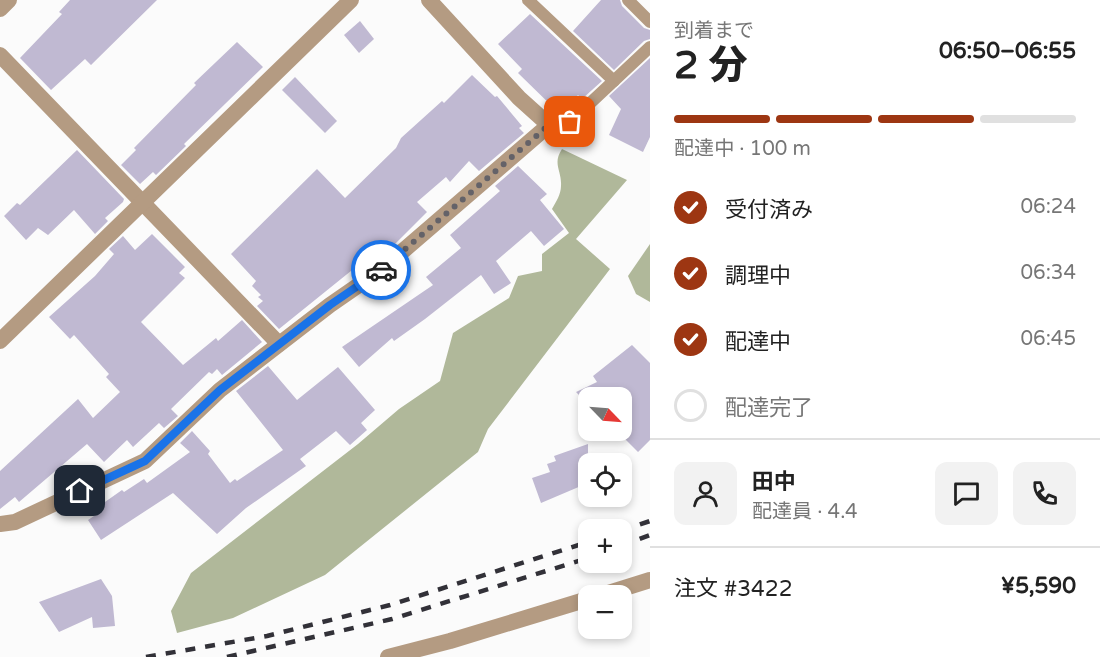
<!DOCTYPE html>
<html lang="ja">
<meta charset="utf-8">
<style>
:root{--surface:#fff;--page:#f2f2f2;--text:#222;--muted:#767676;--line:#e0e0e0;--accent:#9d3612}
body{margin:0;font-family:"Varela Round","Noto Sans JP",sans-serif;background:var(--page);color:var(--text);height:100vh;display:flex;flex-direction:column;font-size:22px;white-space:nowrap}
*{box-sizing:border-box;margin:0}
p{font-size:20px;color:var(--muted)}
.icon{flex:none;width:33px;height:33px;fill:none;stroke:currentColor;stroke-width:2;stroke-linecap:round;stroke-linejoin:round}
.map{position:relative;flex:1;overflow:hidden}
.sheet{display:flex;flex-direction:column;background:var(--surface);width:450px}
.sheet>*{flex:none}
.needle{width:39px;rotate:115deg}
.fabs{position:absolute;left:578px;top:387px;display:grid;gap:12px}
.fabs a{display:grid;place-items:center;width:54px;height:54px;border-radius:12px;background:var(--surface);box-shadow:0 3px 9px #0003;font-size:30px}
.pin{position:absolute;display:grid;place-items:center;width:51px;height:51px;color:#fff;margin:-26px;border-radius:12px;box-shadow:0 3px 9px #0006}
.courier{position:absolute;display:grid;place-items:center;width:60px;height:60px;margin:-30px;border:4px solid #1a73e8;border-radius:50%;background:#fff;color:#222;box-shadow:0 2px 8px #0007}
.overview em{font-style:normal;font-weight:800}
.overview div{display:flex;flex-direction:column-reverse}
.overview{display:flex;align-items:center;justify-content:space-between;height:102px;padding:0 24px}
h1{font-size:39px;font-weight:800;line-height:45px}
.bar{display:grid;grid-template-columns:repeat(4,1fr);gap:9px 6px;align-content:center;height:72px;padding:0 24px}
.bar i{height:8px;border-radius:4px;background:var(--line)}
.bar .active{background:var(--accent)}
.bar p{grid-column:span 4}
.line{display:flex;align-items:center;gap:15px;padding:0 24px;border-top:2px solid var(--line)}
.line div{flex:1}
.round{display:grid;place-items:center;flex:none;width:63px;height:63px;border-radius:12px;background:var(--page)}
ol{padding:0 24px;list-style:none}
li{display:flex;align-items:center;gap:18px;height:66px}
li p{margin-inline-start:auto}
li .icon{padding:6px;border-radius:50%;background:var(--accent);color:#fff;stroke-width:4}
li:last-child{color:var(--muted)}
li i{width:33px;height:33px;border:3px solid var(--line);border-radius:50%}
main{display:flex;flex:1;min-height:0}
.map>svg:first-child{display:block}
.forest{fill:#b0b89a}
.building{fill:#c0b9d2}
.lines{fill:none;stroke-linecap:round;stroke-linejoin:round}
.service{stroke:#b49b82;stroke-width:12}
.minor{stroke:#b49b82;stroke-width:16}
.rail{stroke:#323138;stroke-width:4.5;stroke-dasharray:10 10;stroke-linecap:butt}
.done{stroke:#646268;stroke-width:6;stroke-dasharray:0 10.8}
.route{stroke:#1a73e8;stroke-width:8}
</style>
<main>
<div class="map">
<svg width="650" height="657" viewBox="0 0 650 657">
<rect width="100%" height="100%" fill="#fbfbfb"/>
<g class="forest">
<path d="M 562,149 L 627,180 L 576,239 L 610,269 L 488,429 L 478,452 L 325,575 L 233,618 L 177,633 L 171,611 L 191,573 L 358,444 L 399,409 L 440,381 L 453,333 L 509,298 L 518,276 L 542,271 L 542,254 L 569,233 L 552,209 C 556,202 561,194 561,186 C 562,170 552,164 562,149 Z"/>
<polygon points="650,244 650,302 636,294 628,276"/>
</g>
<g class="building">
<polygon points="70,0 157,0 91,65 85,59 51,90 20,58 62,14 59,12"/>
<polygon points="601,0 620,0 622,6 644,28 650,30 650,39 644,41 614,70 573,31"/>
<polygon points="530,14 602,81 582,99 578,95 560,114 518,73 522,69 498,44"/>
<polygon points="360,21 374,39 359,53 344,35"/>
<polygon points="237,42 263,67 184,144 186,146 156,175 153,172 140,184 121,165 136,150 134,148 196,85 194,83"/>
<polygon points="650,58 650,137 643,152 609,135 621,109 609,96"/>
<polygon points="472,75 495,97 497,96 522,126 519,128 524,133 479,171 469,161 450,182 446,177 417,202 427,212 395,244 376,258 372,254 279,329 257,306 263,301 258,297 261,295 252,286 256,281 231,254 317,169 345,198 396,148 401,138 442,101 444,103"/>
<polygon points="295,77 337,121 325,133 282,90"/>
<polygon points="77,150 124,199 123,202 105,218 108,221 95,234 74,210 48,235 38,228 26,240 4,216 17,203 20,205"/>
<polygon points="518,166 547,194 540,200 564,229 544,246 531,231 496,261 511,283 494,294 481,275 425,319 394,341 392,338 359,367 342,347 433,285 426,277 461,248 450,235 500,191 495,186"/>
<polygon points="152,234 185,267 179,273 185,278 141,322 183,365 216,338 218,341 242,320 262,342 222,375 217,369 212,374 209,372 171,409 178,416 164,428 159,423 133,447 127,440 104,462 87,444 19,502 15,497 0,509 0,471 78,399 93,418 120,392 106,377 109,374 74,335 70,339 49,317 95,276 114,254 109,249 123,236 135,250"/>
<polygon points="632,345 650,363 650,440 638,452 616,430 621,430 621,398 588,398 588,404 576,392 597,382 593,376"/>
<polygon points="268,366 297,400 338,367 375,410 361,423 367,430 350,445 336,431 300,459 306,466 246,508 217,534 173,493 101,540 88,520 97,514 95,509 122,490 124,492 144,479 147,483 190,452 180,443 192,431 210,451 208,454 230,483 235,479 237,481 283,450 236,391"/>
<polygon points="588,444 588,483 541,503 532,478 550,472 547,464 556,461 554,456"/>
<polygon points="101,579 112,596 115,626 93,628 92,617 59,632 39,602"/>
</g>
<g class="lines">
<g class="service">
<polyline points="528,0 614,81"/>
<polyline points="628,0 650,22"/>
<polyline points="549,125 564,126 570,122 650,47"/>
</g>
<g class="minor">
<polyline points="0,9 9,0"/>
<polyline points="0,55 279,344"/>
<polyline points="0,341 351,0"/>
<polyline points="0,524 15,522 145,461 220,390 330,305 382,269 549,125 519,98 429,0"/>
<polyline points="599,596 650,580"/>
<polyline points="388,657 450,641 588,599"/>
</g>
<g class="rail">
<polyline points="621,531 650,521"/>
<polyline points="621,546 650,535"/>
<polyline points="146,657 267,636 390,605 588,542"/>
<polyline points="227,657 392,619 588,558"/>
</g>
</g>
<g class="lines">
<polyline class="done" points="381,270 549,125 564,126 570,122"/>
<polyline class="route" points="80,491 145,461 220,390 330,305 381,270"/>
</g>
</svg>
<div class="fabs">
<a><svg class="needle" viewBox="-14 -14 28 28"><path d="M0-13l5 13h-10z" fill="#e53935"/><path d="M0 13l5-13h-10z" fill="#767676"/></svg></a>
<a><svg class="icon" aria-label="locate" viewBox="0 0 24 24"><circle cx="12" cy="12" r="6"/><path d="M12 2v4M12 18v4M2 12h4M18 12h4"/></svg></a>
<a>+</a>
<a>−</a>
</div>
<div class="pin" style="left:570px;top:122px;background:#ea580c"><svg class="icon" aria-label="bag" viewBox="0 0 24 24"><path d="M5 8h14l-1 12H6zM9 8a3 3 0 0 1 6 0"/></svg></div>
<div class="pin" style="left:80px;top:491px;background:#1f2937"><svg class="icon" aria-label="home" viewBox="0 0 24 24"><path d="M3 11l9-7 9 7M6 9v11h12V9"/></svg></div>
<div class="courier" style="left:381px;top:270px"><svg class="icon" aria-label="car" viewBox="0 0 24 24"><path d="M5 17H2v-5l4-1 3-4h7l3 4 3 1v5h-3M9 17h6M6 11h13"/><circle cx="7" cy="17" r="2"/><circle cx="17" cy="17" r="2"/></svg></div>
</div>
<section class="sheet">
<div class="overview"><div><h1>2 分</h1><p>到着まで</p></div><em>06:50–06:55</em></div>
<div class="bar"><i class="active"></i><i class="active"></i><i class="active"></i><i></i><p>配達中 · 100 m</p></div>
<ol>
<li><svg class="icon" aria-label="check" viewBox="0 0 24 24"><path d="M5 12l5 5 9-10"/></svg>受付済み<p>06:24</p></li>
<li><svg class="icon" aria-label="check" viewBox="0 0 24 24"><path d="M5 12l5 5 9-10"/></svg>調理中<p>06:34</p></li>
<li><svg class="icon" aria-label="check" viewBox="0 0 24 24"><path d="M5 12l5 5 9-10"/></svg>配達中<p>06:45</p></li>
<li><i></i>配達完了</li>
</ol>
<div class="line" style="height:108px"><a class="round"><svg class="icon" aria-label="person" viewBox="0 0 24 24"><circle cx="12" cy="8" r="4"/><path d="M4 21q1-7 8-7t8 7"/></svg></a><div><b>田中</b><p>配達員 · 4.4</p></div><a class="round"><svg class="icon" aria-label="chat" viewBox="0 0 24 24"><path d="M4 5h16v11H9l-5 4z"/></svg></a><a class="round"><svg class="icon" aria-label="phone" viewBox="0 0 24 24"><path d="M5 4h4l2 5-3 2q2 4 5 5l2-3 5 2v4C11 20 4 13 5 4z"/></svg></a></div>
<div class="line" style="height:78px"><div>注文 #3422</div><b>¥5,590</b></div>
</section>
</main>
